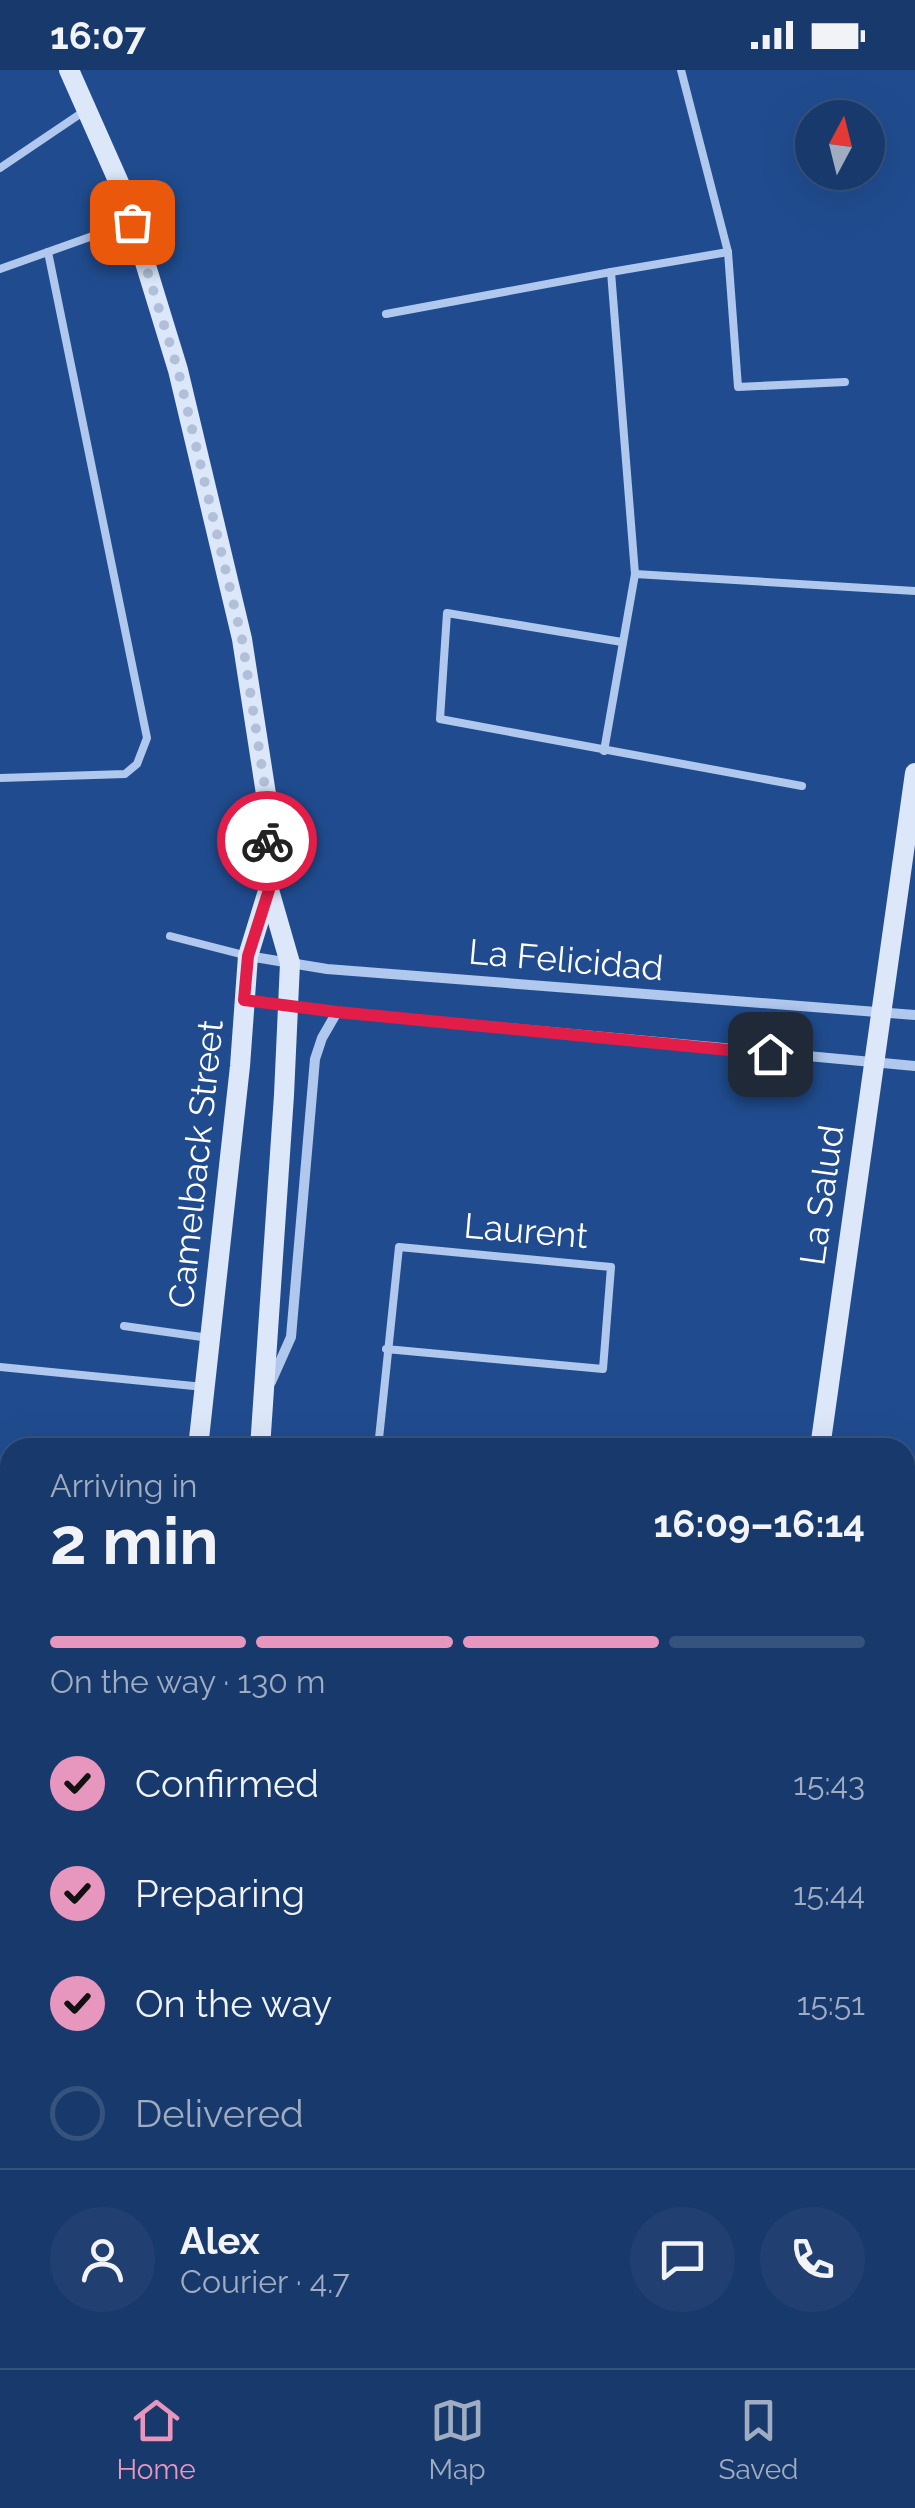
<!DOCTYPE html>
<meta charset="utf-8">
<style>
:root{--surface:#18396b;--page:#214071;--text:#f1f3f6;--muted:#9facc1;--line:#36537e;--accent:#e797bd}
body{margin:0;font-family:Raleway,sans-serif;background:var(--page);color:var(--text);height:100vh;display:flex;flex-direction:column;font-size:38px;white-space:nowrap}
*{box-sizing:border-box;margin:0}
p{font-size:32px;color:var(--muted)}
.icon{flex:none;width:55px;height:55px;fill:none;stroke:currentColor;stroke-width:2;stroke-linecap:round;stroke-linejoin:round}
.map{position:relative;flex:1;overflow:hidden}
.drawer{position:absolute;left:0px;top:1368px;width:915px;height:932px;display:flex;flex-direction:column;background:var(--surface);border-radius:30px 30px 0 0;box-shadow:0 10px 40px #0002,0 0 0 2px var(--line)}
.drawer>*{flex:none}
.needle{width:65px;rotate:7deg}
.buttons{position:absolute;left:795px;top:30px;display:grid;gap:20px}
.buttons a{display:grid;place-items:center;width:90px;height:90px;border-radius:50%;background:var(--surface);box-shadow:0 10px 40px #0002,0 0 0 2px var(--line);font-size:50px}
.pin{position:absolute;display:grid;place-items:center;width:85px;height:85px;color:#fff;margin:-42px;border-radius:20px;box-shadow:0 5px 15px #0006}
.courier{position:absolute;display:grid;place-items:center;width:100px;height:100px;margin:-50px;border:8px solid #e11d48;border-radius:50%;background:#fff;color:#222;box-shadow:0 2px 12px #0007}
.head em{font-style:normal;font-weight:700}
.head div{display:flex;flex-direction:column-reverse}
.head{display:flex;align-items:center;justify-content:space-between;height:170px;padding:0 50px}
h1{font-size:65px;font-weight:700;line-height:75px}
.bar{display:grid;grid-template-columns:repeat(4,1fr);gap:15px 10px;align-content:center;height:120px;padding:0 50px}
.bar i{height:12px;border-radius:8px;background:var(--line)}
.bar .current{background:var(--accent)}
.bar p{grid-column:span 4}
.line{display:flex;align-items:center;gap:25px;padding:0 50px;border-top:2px solid var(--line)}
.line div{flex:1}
.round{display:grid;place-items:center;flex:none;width:105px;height:105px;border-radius:52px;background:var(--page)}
ol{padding:0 50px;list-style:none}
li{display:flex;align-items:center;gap:30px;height:110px}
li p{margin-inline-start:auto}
li .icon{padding:10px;border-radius:50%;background:var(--accent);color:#111;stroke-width:4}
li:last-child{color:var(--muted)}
li i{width:55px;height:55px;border:5px solid var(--line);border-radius:50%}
.status{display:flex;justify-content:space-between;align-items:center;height:70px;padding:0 50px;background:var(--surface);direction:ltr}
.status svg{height:28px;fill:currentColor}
.dock{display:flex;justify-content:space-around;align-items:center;height:140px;border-top:2px solid var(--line);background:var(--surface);font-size:28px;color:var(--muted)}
.dock a{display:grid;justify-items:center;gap:5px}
.dock .current{color:var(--accent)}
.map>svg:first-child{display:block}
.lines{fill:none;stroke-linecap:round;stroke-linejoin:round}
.lane{stroke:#b0c8ed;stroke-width:8}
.street{stroke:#b0c8ed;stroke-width:10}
.secondary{stroke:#dce7f9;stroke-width:20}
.done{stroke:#b1c0d8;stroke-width:10;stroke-dasharray:0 18}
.route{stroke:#e11d48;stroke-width:12}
.labels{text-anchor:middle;stroke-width:10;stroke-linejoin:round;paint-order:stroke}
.street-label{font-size:35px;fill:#fff;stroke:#204c8f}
</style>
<div class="status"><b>16:07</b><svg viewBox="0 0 49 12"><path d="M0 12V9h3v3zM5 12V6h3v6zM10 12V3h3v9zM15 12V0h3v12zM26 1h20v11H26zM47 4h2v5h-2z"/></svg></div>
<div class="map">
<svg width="915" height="2298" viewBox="0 0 915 2298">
<rect width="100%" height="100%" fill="#204c8f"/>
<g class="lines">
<g class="lane">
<polyline points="681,0 728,182 738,317 845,312"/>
<polyline points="0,98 83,42"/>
<polyline points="0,199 132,152"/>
<polyline points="386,244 611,202 728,182"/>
<polyline points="635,504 915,521"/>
<polyline points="622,572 447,543 440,649 802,716"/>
<polyline points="604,681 635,504 611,202"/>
<polyline points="0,708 125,704 137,694 147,668 48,182"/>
<polyline points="170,866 244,885"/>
<polyline points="124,1256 209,1268"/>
<polyline points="0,1297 204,1317"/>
<polyline points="378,1378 399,1177 611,1197 603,1299 386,1279"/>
<polyline points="905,1964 915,1966"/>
<polyline points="756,2298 757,2290"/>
</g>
<g class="street">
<polyline points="248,886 327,899 915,945"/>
<polyline points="245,930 337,942 915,996"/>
<polyline points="271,1312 291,1267 315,989 322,968 337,942"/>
<polyline points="905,1696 915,1698"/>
</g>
<g class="secondary">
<polyline points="69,0 124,124 178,300 242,569 266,724 269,820 290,893 284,1025 260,1378"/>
<polyline points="198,1378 240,996 248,886 268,821"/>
<polyline points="820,1378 915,703"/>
<polyline points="0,2174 10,2176"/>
<polyline points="0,2273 10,2276"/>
<polyline points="81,2290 114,2298"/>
<polyline points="535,2290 580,2298"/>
<polyline points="146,2298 149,2290"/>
</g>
</g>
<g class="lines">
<polyline class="done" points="132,152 178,300 242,569 266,724 267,771"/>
<polyline class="route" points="267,771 269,820 248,886 244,930 337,942 770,984"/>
</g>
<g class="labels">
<g class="street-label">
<text transform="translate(566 890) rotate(5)" y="12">La Felicidad</text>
<text transform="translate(196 1094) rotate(-84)" y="12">Camelback Street</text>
<text transform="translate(822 1125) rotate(-82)" y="12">La Salud</text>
<text transform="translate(526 1161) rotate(5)" y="12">Laurent</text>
</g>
</g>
</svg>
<div class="buttons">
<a><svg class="needle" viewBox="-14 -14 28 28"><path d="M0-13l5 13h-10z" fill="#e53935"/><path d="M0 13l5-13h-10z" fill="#9facc1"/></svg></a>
</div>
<div class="pin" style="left:132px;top:152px;background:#ea580c"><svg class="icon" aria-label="bag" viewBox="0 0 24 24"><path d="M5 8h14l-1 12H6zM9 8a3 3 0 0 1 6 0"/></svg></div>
<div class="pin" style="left:770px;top:984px;background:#1f2937"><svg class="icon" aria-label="home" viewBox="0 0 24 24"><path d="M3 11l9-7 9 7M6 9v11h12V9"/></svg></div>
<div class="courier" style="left:267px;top:771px"><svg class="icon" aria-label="bike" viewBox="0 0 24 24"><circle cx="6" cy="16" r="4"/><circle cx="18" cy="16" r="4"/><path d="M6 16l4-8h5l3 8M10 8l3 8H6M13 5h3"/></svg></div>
<section class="drawer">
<div class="head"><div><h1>2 min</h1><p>Arriving in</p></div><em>16:09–16:14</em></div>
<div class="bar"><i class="current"></i><i class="current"></i><i class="current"></i><i></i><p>On the way · 130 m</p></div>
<ol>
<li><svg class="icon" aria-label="check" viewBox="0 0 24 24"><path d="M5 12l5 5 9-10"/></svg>Confirmed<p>15:43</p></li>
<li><svg class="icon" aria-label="check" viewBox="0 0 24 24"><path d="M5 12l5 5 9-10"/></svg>Preparing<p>15:44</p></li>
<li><svg class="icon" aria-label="check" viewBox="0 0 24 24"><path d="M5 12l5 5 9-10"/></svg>On the way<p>15:51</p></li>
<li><i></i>Delivered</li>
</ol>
<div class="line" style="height:180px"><a class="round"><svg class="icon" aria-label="person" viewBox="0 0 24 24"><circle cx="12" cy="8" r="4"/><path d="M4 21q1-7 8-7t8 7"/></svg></a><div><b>Alex</b><p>Courier · 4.7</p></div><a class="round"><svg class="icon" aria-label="chat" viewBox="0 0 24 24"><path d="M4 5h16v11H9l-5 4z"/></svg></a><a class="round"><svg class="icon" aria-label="phone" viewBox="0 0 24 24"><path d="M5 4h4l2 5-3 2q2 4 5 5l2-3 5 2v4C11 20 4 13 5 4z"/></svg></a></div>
</section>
</div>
<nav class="dock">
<a class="current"><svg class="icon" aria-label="home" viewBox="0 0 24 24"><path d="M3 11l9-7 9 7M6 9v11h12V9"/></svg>Home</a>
<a><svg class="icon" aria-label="map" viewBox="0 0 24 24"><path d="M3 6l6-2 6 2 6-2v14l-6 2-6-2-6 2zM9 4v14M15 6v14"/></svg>Map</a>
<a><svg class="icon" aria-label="saved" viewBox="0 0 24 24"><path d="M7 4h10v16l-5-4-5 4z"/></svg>Saved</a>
</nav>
